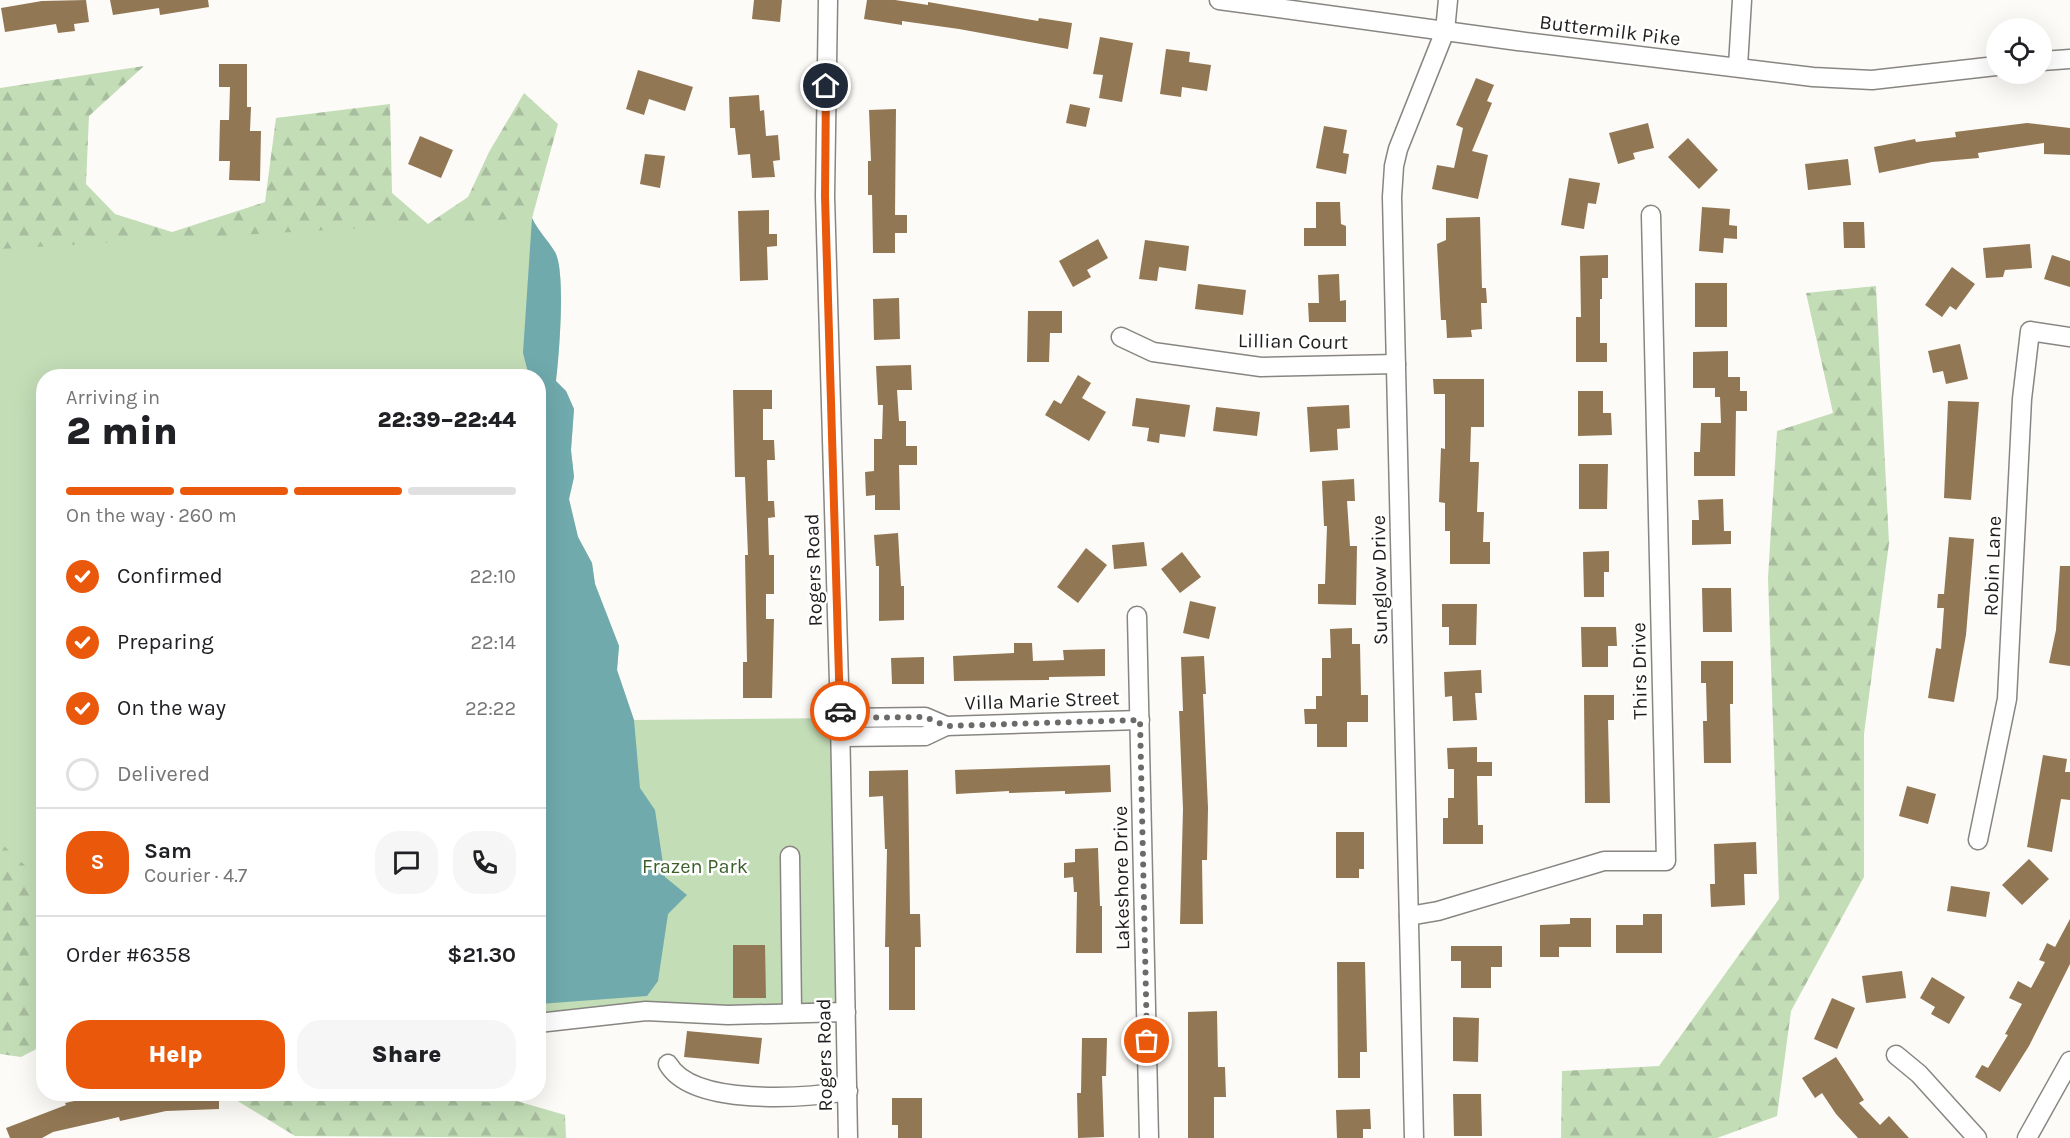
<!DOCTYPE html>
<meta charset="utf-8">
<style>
:root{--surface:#fff;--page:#f6f6f6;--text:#202124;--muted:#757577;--line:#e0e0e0;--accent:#ea580c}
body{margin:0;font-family:Karla,sans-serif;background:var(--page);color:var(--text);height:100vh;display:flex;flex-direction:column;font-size:22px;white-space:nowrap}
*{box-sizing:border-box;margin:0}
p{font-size:20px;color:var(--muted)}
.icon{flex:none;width:33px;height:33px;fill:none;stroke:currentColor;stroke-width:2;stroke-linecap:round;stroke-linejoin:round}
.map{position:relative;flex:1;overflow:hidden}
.drawer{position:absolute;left:36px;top:369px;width:510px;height:732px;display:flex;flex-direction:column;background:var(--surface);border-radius:24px;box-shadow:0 6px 24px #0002}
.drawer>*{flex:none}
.tools{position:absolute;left:1986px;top:18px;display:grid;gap:12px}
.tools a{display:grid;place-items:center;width:66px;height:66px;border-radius:50%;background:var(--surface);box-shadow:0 6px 24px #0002;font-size:30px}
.pin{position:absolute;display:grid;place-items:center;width:51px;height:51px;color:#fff;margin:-26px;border:3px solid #fff;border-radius:50%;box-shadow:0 2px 6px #0007}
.courier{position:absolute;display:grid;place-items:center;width:60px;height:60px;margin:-30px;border:4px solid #ea580c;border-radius:50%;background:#fff;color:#222;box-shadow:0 2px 8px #0007}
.overview em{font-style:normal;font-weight:800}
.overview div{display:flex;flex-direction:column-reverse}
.overview{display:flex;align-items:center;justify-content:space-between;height:102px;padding:0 30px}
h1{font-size:39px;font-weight:800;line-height:45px}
.bar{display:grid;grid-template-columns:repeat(4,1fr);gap:9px 6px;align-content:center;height:72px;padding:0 30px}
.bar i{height:8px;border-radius:4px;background:var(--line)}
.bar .current{background:var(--accent)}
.bar p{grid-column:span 4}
.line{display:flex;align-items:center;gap:15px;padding:0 30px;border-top:2px solid var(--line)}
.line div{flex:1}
.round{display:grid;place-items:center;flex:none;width:63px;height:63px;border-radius:24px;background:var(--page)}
ol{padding:0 30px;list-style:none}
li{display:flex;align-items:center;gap:18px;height:66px}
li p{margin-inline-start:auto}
li .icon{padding:6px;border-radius:50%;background:var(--accent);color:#fff;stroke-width:4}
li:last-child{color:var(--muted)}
li i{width:33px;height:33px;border:3px solid var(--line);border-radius:50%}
.primary-button{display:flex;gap:12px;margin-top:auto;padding:12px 30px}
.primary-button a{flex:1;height:69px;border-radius:24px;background:var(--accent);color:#fff;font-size:24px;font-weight:800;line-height:69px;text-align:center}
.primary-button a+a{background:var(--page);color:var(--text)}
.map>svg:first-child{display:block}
.forest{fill:url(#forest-firs)}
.park{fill:#c3ddb7}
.water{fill:#70aaad}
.building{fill:#927754}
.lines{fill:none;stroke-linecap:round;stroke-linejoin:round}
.minor-casing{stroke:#888682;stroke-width:21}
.minor{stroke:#fff;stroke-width:18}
.done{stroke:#6d6b69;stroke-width:6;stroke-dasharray:0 10.8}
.route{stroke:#ea580c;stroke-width:8}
.labels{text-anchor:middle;stroke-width:5;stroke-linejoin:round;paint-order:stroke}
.street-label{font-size:20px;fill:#1f1e1c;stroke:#fff}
.park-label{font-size:20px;fill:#3c5e29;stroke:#fff}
</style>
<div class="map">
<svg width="2070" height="1138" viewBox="0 0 2070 1138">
<defs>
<pattern id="forest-firs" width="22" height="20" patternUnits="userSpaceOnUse" patternTransform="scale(1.5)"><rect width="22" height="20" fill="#c3ddb7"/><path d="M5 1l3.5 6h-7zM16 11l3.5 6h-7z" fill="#a7bd9d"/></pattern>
</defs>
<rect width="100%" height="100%" fill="#fdfbf7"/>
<g class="forest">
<polygon points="144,66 89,116 86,184 115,214 172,232 265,202 276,118 390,104 392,193 428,224 468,197 489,152 524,93 558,124 532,218 0,301 0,88"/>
<polygon points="1876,286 1889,543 1864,734 1864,877 1791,1011 1777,1116 1717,1138 1561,1138 1562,1071 1659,1066 1779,899 1768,578 1777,431 1833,413 1806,293"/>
<polygon points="0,506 44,520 44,1045 21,1057 0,1054"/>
<polygon points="226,1094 492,1094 565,1115 566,1138 295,1136"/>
</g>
<g class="park">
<path d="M 532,218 C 538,231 548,240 555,252 C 566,271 559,357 556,381 L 566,391 L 574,409 L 571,450 L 574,477 L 569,499 L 578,537 L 592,563 L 595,584 L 619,646 L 617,670 L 634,720 L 840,718 L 846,1012 L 539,1023 L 538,376 L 44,376 L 43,882 L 5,847 L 0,837 L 0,249 Z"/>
<polygon points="407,1094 496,1094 494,1103"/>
</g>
<path class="water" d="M 532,218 C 538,231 548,240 555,252 C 566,271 559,357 556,381 L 566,391 L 574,409 L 571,450 L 574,477 L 569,499 L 578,537 L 592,563 L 595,584 L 619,646 L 617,670 L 634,720 L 640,788 L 655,810 L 665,877 L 687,895 L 668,914 L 658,981 L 647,996 L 539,1004 L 538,376 L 529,376 L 523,353 Z"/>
<g class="building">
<polygon points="86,0 89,22 74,24 75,31 58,33 56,24 5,32 1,8 42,1"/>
<polygon points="110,0 208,0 209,7 160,15 159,8 113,15"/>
<polygon points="754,0 782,0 780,22 752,19"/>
<polygon points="867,0 895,0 928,5 928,2 1038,21 1039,18 1072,23 1068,49 959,29 902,21 902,25 864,19"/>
<polygon points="1100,37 1133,43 1122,102 1099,98 1103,75 1093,74"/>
<polygon points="1166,49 1190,52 1189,62 1211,65 1207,91 1182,87 1181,97 1160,94"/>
<polygon points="219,64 247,64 247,107 251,107 250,131 261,131 260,181 229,180 230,161 219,161 220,120 229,120 230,87 219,87"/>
<polygon points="638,70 693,87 685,111 649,99 644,115 626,109"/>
<polygon points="1476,78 1494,85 1487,101 1492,103 1472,151 1488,155 1478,199 1432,189 1437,165 1454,168 1463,128 1456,125"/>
<polygon points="759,95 760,111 764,110 766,136 778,135 780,160 773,161 775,177 752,178 750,154 738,155 735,128 730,128 729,97"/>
<polygon points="1070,104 1090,108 1086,127 1066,123"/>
<polygon points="896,109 895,215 907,215 907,233 895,233 895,253 873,253 872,195 868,195 868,161 871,161 869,110"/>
<polygon points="1648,123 1654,148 1633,153 1635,159 1618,164 1609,133"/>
<polygon points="2027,123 2070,128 2070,155 2044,154 2044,143 1978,153 1979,158 1932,162 1879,173 1874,147 1915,139 1916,142 1956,137 1955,132"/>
<polygon points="1324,126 1347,130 1343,153 1349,154 1346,174 1316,168"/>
<polygon points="420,136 453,150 441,178 408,164"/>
<polygon points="1688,138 1718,170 1699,189 1668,157"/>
<polygon points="645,154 665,156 660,188 640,184"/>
<polygon points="1848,159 1851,185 1808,190 1805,164"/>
<polygon points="1569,178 1600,183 1596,204 1588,203 1584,229 1561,225"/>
<polygon points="1316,202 1340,202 1341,224 1346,226 1346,246 1304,246 1304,228 1316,228"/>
<polygon points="1702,207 1730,209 1729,225 1737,226 1737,239 1724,238 1723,253 1699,251"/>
<polygon points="769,210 769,234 777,234 777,246 767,247 768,280 740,281 738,211"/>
<polygon points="1480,217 1482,288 1486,288 1487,303 1481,303 1482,329 1471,330 1472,337 1447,338 1446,320 1441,320 1437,244 1446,240 1446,218"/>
<polygon points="1843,222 1864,222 1865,248 1844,248"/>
<polygon points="1098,239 1108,258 1087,270 1091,277 1073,287 1059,261"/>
<polygon points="1145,240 1189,246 1186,271 1159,267 1157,281 1139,279"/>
<polygon points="2030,244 2032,268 2005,270 2003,277 1986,278 1983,248"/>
<polygon points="1608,255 1608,278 1602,278 1602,299 1600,299 1600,343 1607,343 1607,362 1576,362 1576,317 1581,317 1580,256"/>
<polygon points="2052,255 2070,261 2070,287 2044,279"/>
<polygon points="1952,267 1975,284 1956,310 1950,306 1942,317 1925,305"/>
<polygon points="1339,274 1340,301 1346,300 1346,322 1309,322 1308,303 1319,303 1318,275"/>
<rect x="1695" y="283" width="32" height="44"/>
<polygon points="1198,284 1246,290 1243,315 1195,309"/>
<polygon points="899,298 900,339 874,340 873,299"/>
<polygon points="1028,311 1062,311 1062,333 1050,333 1049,362 1027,362"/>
<polygon points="1960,344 1968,379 1946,384 1943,371 1933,373 1928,351"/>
<polygon points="1728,351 1728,377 1740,377 1740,391 1747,391 1747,411 1736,411 1735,476 1694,476 1694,452 1700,452 1701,423 1721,423 1720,397 1715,397 1715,388 1693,388 1693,352"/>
<polygon points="911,365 912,390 897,390 899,421 906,421 906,446 917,446 917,465 899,465 900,510 875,510 875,495 866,496 865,472 874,471 874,439 882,439 883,405 878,405 876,366"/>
<polygon points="1078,375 1091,383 1082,398 1106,412 1089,441 1045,415 1054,400 1061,404"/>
<polygon points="1433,379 1484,379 1484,427 1471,427 1470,462 1479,462 1477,512 1484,512 1483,542 1490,542 1490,564 1450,564 1450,531 1445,531 1445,503 1439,502 1441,448 1445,449 1445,394 1434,394"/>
<polygon points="733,390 772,390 772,409 763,409 763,440 774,440 775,460 767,460 768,501 774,501 775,517 768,518 769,555 774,555 774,594 766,594 766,619 774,619 772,698 743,698 743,662 747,662 745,555 748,555 745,477 735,477"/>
<polygon points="1578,391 1603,391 1603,413 1611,413 1612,435 1578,436"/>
<polygon points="1136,398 1190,405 1185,437 1160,434 1159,443 1147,441 1149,428 1132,426"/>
<polygon points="1948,401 1979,402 1971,500 1944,498"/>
<polygon points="1349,405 1350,428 1337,429 1338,450 1310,452 1307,407"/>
<polygon points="1216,407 1260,412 1257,436 1213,431"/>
<polygon points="1579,464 1608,464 1607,509 1579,509"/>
<polygon points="1354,479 1355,501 1347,501 1350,546 1357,546 1356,605 1318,604 1318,584 1325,584 1327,526 1324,526 1322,481"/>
<polygon points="1723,499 1724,531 1731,531 1731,544 1692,545 1692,520 1699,520 1698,500"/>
<polygon points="898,533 901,586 904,586 904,620 879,621 879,566 876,566 874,535"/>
<polygon points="1949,537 1974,539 1966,635 1954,702 1928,698 1936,648 1941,649 1944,608 1937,608 1938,594 1944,594"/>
<polygon points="1144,542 1147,566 1114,569 1112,545"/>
<polygon points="1086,548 1107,565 1078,603 1057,587"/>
<polygon points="1609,551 1609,572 1604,572 1604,597 1584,597 1583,552"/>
<polygon points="1182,552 1201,577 1180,593 1161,569"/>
<polygon points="2060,566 2070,566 2070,666 2049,663 2056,630"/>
<polygon points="1702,588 1731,588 1732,632 1703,632"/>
<polygon points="1190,601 1216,607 1209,639 1183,633"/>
<polygon points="1442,604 1477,604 1476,645 1449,645 1449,627 1442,627"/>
<polygon points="1581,627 1616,627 1617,646 1608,646 1608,667 1582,667"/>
<polygon points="1352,628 1352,644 1360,644 1361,695 1368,695 1368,722 1347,722 1347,747 1317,747 1317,724 1305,724 1304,709 1316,709 1316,696 1322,696 1322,658 1331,658 1330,629"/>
<polygon points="1014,643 1032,643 1033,661 1064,660 1063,650 1105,649 1105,676 1049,677 1049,680 954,681 953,656 1014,653"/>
<polygon points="1204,656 1206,694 1203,694 1208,808 1207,860 1202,860 1203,924 1180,924 1183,809 1179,711 1183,711 1181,657"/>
<polygon points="924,657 924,684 892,684 891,658"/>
<polygon points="1701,661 1733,661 1733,704 1730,704 1731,763 1704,763 1703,721 1707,721 1706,683 1701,683"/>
<polygon points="1481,670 1482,693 1475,693 1477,720 1453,721 1452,696 1445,697 1444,672"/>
<polygon points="1584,695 1614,695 1614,720 1608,720 1610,803 1585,803"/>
<polygon points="1477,747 1477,762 1492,762 1492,776 1477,776 1478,825 1483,825 1483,844 1443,844 1443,818 1448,818 1448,798 1454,798 1454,769 1448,769 1447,748"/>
<polygon points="2043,755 2067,759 2065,772 2070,772 2070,800 2061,799 2052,852 2027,847"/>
<polygon points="1110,765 1111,792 1065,794 1065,791 1009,793 1009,791 956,794 955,770"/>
<polygon points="908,770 910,914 920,914 921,947 915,947 915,1010 889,1010 889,947 885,947 887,849 885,849 883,796 869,797 869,771"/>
<polygon points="1907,786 1936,794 1928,824 1899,816"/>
<polygon points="1336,832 1364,832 1364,869 1359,869 1359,878 1336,878"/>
<polygon points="1756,842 1757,874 1744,874 1745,905 1711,907 1710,884 1715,884 1714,844"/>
<polygon points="1098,848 1100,906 1102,906 1102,953 1076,953 1077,892 1074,892 1073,877 1064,878 1064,863 1075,862 1075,849"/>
<polygon points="2029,859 2049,879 2022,905 2002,885"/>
<polygon points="1951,886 1990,892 1986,917 1947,911"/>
<polygon points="1643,914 1662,914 1662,953 1616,953 1616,925 1643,925"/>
<polygon points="1570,918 1591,918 1591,947 1559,947 1559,957 1540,957 1540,925 1570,924"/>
<polygon points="2070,919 2070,964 2029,1046 2000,1092 1975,1077 1982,1065 1988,1068 2008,1035 2005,1034 2022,1004 2009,998 2018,981 2031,988 2045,962 2039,960 2047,943 2055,947"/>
<polygon points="733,945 765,945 766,998 733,998"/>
<polygon points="1451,946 1502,946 1502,967 1491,967 1491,988 1461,988 1461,961 1451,961"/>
<polygon points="1337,962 1365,962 1367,1052 1360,1052 1360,1078 1338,1078"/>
<polygon points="1902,971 1906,998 1866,1003 1862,976"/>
<polygon points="1932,977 1965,997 1949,1024 1931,1014 1935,1007 1920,998"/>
<polygon points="1832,998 1855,1008 1837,1049 1814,1039"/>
<polygon points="1217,1011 1218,1067 1225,1067 1226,1097 1214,1097 1214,1138 1188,1138 1188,1012"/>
<polygon points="1453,1017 1479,1018 1478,1062 1453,1061"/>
<polygon points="687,1031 762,1038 759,1064 684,1057"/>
<polygon points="1082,1038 1107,1038 1106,1076 1102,1076 1104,1137 1078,1138 1077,1093 1081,1093"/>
<polygon points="1836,1057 1864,1100 1859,1103 1880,1125 1889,1116 1909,1138 1858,1138 1836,1114 1822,1093 1815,1098 1802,1078"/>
<polygon points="134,1094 219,1094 219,1109 166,1111 120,1121 119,1117 53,1132 42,1138 10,1138 6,1128 66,1105 65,1103 102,1095 103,1100"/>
<polygon points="1453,1094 1481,1094 1482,1136 1454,1136"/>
<polygon points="892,1098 922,1098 922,1138 898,1138 898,1125 892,1125"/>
<polygon points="1370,1109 1371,1129 1363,1129 1363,1138 1337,1138 1336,1110"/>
</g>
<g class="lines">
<defs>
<g id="minor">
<polyline points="828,0 825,196 840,718 848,1138"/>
<polyline points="1219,0 1518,41 1813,77 1872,80 1996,66"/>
<polyline points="2042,61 2070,59"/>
<polyline points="1738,66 1742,0"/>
<polyline points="1121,337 1153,352 1261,367 1396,364"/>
<polyline points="1137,616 1149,1138"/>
<polyline points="840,718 925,717 946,726 1140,720"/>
<polyline points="840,737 925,736 946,726"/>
<polyline points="1978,840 2007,699 2022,399 2030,331 2070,337"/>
<polyline points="790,856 792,1012"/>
<polyline points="1409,916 1438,911 1604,861 1666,861 1651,215"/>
<polyline points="538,1023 646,1011 728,1015 846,1012"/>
<polyline points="1896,1055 1919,1074 1977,1138"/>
<path d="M 668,1064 C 693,1107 805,1098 848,1091"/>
<polyline points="1414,1138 1392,197 1394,166 1398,149 1445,31 1448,0"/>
<polyline points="2027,1138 2070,1061"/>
</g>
</defs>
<use href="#minor" class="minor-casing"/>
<use href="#minor" class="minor"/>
</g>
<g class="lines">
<polyline class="done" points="840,711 840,718 925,717 946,726 1140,720 1147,1041"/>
<polyline class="route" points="826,86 825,196 840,711"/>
</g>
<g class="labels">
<g class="street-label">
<text transform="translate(1610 30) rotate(7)" y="7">Buttermilk Pike</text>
<text transform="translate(1293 341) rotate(1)" y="7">Lillian Court</text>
<text transform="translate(1992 566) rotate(-88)" y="7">Robin Lane</text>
<text transform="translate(813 570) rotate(-92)" y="7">Rogers Road</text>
<text transform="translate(1379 580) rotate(-91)" y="7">Sunglow Drive</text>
<text transform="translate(1639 671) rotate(-91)" y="7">Thirs Drive</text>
<text transform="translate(1042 700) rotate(-2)" y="7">Villa Marie Street</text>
<text transform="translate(1121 878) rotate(-91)" y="7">Lakeshore Drive</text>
<text transform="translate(824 1055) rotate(-91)" y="7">Rogers Road</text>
</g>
<g class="park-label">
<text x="695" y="873">Frazen Park</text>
</g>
</g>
</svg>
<div class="tools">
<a><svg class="icon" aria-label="locate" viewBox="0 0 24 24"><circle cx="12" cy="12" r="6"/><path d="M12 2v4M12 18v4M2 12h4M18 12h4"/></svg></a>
</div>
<div class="pin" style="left:1147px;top:1041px;background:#ea580c"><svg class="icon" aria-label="bag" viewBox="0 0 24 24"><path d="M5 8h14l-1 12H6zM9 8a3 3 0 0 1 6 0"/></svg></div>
<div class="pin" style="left:826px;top:86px;background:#1f2937"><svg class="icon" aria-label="home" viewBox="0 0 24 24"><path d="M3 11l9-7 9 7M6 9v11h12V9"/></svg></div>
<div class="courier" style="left:840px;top:711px"><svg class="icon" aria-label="car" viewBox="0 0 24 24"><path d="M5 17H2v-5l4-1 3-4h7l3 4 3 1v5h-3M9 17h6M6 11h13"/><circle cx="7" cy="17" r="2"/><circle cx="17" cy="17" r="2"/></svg></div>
<section class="drawer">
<div class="overview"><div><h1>2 min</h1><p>Arriving in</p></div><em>22:39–22:44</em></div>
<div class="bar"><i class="current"></i><i class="current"></i><i class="current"></i><i></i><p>On the way · 260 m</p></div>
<ol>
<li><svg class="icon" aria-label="check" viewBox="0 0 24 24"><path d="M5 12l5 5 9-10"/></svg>Confirmed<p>22:10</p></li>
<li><svg class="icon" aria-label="check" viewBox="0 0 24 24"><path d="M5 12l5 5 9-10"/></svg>Preparing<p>22:14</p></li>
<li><svg class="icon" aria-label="check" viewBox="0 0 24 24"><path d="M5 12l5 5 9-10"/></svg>On the way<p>22:22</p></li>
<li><i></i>Delivered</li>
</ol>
<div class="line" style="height:108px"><b class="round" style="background:var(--accent);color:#fff">S</b><div><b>Sam</b><p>Courier · 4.7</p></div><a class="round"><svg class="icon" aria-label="chat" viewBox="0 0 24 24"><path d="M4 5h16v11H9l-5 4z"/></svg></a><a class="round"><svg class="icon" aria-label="phone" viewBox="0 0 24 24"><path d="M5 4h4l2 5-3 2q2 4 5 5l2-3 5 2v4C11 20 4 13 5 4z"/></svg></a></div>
<div class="line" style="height:78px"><div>Order #6358</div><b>$21.30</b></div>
<div class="primary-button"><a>Help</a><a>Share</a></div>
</section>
</div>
